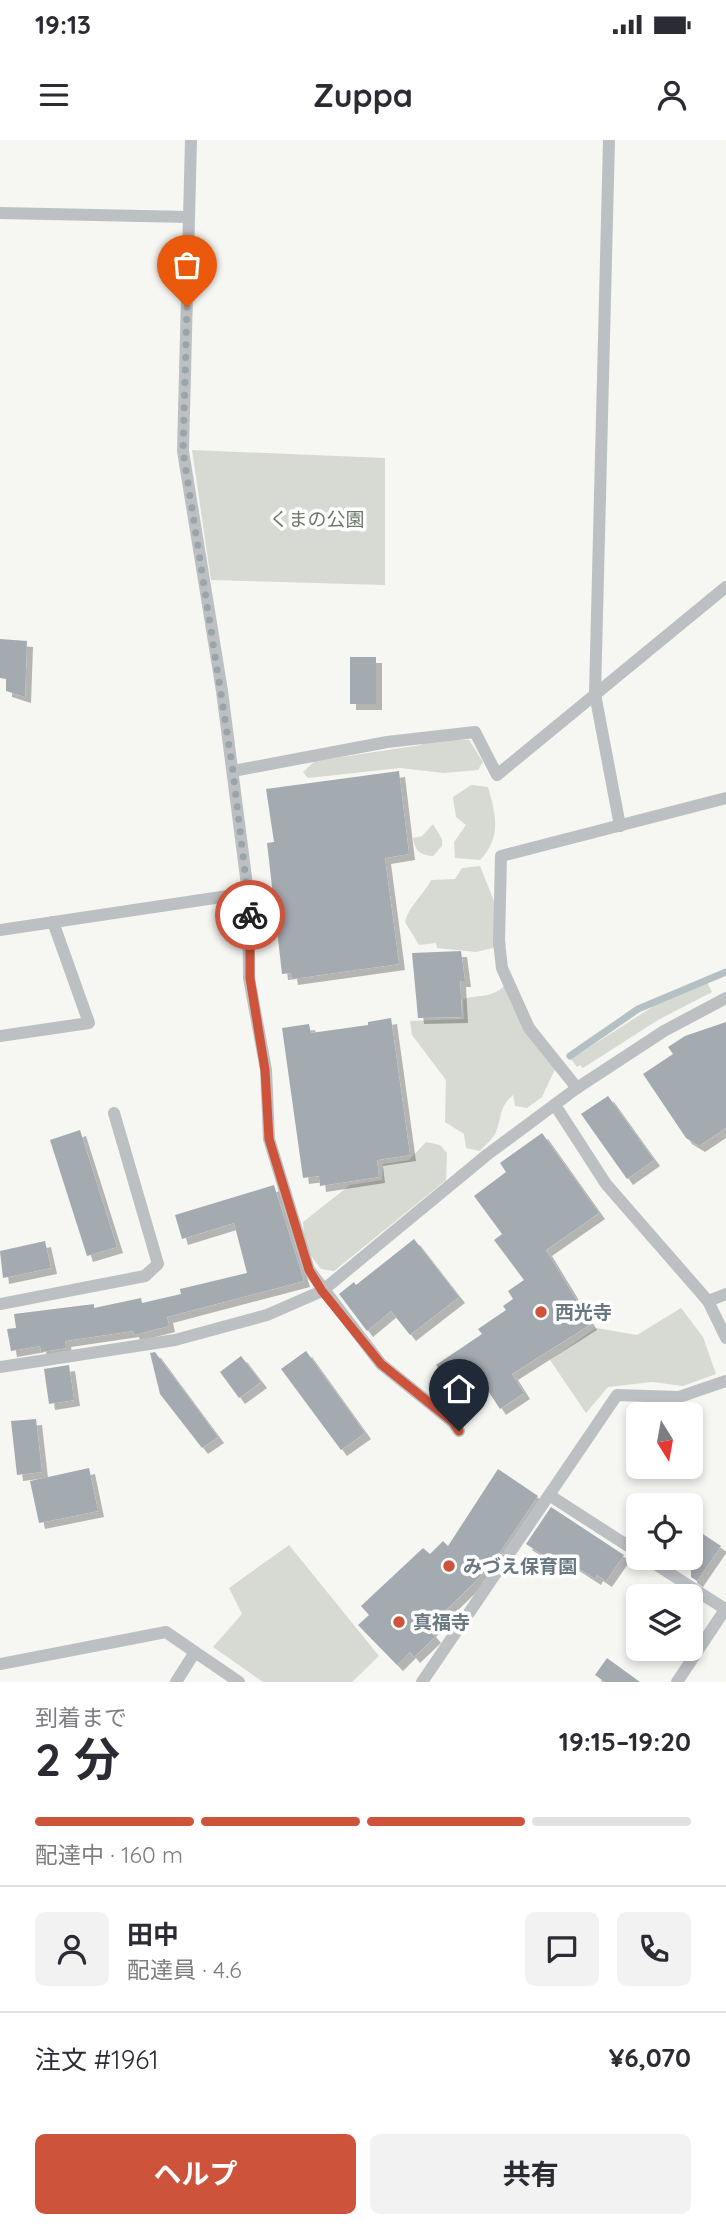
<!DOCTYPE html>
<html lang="ja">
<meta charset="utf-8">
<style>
:root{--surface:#fff;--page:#f2f2f3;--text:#2b2b33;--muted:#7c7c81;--line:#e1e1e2;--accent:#ce533b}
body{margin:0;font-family:Quicksand,"Noto Sans JP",sans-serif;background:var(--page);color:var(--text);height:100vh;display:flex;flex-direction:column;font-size:26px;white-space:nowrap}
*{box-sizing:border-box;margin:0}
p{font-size:23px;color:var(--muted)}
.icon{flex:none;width:38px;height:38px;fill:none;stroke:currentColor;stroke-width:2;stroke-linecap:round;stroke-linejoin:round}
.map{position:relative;height:1542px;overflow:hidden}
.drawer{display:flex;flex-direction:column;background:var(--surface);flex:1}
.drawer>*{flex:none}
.needle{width:46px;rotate:169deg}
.controls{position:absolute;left:626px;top:1262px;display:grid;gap:14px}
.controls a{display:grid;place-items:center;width:77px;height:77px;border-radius:10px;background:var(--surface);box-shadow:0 4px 10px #0003;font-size:35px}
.pin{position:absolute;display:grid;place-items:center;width:60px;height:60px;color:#fff;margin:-72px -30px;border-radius:50% 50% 50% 0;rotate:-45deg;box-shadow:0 0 7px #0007}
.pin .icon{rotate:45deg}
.courier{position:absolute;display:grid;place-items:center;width:70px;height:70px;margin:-35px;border:5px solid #ce533b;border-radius:50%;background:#fff;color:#222;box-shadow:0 2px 9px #0007}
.overview em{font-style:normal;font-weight:700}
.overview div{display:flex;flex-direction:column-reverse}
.overview{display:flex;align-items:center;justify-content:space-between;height:119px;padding:0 35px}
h1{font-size:46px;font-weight:700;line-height:52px}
.bar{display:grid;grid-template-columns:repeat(4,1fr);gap:10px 7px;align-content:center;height:84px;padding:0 35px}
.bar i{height:9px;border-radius:5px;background:var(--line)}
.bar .active{background:var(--accent)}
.bar p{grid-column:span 4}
.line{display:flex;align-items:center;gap:18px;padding:0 35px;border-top:2px solid var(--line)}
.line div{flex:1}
.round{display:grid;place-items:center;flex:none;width:74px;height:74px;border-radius:10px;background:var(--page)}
.cta{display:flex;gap:14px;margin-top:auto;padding:14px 35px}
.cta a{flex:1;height:80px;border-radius:10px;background:var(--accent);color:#fff;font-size:28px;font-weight:700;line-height:80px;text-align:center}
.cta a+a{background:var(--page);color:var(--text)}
.status{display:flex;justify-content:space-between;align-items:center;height:49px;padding:0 35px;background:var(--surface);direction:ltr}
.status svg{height:19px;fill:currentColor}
header{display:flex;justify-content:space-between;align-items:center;height:91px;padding:0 35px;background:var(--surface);font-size:32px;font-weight:700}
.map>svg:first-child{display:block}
.green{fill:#d6dad3}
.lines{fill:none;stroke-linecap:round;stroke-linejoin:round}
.stream{stroke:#b4c0c3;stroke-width:7}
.building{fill:#a4abb0;filter:url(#shadow)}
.minor{stroke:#bcc0c3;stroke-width:12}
.done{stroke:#9aa4a9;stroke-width:7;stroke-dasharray:0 12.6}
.route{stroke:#ce533b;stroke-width:9}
.poi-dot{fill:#ce533b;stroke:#fff;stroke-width:2.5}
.labels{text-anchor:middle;stroke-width:7;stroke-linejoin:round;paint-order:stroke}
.park-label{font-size:19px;fill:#6b7967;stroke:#fff}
.poi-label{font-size:19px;font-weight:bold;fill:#697881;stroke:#fff;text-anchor:start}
</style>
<div class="status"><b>19:13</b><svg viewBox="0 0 49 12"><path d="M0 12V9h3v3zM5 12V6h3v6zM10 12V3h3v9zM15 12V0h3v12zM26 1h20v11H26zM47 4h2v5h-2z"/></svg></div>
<header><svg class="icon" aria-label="menu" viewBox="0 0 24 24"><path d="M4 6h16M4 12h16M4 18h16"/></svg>Zuppa<svg class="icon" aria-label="person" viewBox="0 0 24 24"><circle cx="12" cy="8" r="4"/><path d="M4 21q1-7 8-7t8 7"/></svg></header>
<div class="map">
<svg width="726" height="1542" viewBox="0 0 726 1542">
<defs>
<filter id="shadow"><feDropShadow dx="6" dy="6" stdDeviation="0" flood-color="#0004"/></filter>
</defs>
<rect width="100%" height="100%" fill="#f6f6f3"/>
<g class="green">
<polygon points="192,310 385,318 385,445 211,440"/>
<polygon points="428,598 469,600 483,622 478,630 444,633 400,628 308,638 303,632 315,621 421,605"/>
<path d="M 471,645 L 488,647 C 496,675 502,697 480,720 L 455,718 L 454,702 L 466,685 L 456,677 L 453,657 Z"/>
<path d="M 433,684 L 442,699 L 442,706 L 433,716 C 420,715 415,711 413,698 L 422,696 Z"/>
<path d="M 480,726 L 500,776 L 506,805 L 476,812 L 437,808 L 436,803 L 419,805 L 405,782 C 409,765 423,756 431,740 L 455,739 L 462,728 Z"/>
<polygon points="706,840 712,852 658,880 583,928 580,925 577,927 571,919 671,855"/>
<path d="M 506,844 L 556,927 L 542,957 L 527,968 L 515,966 L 513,955 C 499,967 502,977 496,992 C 493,999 485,1005 480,1011 L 466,1008 L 464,994 L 445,982 L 446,940 L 412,895 L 410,881 L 464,879 L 463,859 C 481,854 492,859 506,844 Z"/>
<polygon points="426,1002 440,1005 447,1013 446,1040 334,1131 321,1129 305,1108 303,1082 350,1045 382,1040 383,1024 409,1020"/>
<polygon points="681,1168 703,1197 716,1234 683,1246 652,1242 608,1247 586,1273 550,1220 596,1188 637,1195"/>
<polygon points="289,1405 379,1516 352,1542 263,1542 213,1507 242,1474 229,1448"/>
</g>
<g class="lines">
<polyline class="stream" points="570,916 638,869 726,832"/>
</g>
<g class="building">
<polygon points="0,499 27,501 25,557 6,551 6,539 0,538"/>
<rect x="350" y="517" width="26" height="47"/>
<polygon points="399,631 409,714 385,718 399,824 292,839 291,833 282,834 267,703 274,702 266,649"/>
<polygon points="461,811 465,841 460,841 462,877 418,878 412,813"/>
<polygon points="391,878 410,1015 377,1020 379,1037 320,1046 319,1036 303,1038 282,888 309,884 311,893 368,885 368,882"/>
<polygon points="726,882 726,988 699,1006 686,998 643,934 673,914 668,907 685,896"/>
<polygon points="608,956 654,1020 627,1039 581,974"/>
<polygon points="80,990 117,1107 87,1116 50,1000"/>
<polygon points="542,993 599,1073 546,1110 591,1184 512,1234 524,1253 500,1269 475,1231 470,1235 467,1230 451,1243 436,1225 482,1194 478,1189 506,1170 503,1166 513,1159 508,1151 524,1140 494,1100 502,1094 474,1056 506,1032 500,1023"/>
<polygon points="274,1045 304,1141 167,1177 169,1186 134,1195 133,1191 65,1201 66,1208 41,1212 40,1206 11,1211 7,1189 16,1188 14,1174 94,1164 94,1168 141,1158 142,1163 181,1154 180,1149 247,1133 234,1083 182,1099 175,1075"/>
<polygon points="414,1099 459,1157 410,1195 391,1171 367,1191 339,1154 354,1142 356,1145"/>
<polygon points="45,1101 51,1128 3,1138 0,1111"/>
<polygon points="306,1211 365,1293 341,1310 281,1229"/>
<polygon points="155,1212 218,1297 202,1308 160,1254 150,1213"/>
<polygon points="241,1216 261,1242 239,1258 220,1232"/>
<polygon points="69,1225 74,1260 49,1264 44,1229"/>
<polygon points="36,1279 42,1332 17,1335 11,1281"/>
<polygon points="89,1328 98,1371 39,1383 30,1341"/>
<polygon points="498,1329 538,1356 490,1427 439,1477 442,1480 430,1491 435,1497 414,1517 410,1512 397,1525 358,1485 369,1475 361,1466 423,1408 430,1414 443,1401 448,1406"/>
<polygon points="551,1367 624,1415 606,1441 597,1435 595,1439 561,1417 556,1424 526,1404"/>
<polygon points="691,1386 721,1406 697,1441 691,1437"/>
<polygon points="607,1518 640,1542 605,1542 595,1535"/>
</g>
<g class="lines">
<g class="minor">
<polyline points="609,0 595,554 620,686"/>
<polyline points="0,73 189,77"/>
<polyline points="233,631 387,602 475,592 497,635 726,447"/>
<polyline points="248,753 249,838 266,930 269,999 309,1130 381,1224 453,1282 459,1291"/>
<polyline points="0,790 248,753 222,551 183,311 191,0"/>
<polyline points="0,896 89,883 53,782"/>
<polyline points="577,948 529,888 502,828 499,802 501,716 726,658"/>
<polyline points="555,965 606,1044 708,1161 726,1198"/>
<polyline points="708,1161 726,1154"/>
<polyline points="0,1164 145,1136 158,1124 114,973"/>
<polyline points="0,1227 175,1200 267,1175 322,1151 488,1014 577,948 664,891 726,858"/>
<polyline points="549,1355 639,1413"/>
<polyline points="646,1418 725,1469"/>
<polyline points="0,1524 166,1492 195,1512"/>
<polyline points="176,1542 195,1512 239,1542"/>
<polyline points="422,1542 617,1255 679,1257 726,1241"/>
<polyline points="677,1542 726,1468"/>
</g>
</g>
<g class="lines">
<polyline class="done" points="187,167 183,311 233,631 250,775"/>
<polyline class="route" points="250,775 250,838 265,930 269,999 309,1130 322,1151 381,1224 453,1282 459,1291"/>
</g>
<g class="poi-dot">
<circle cx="541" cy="1172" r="7"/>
<circle cx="449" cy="1426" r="7"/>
<circle cx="399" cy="1482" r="7"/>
</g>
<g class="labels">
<g class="park-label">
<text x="317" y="386">くまの公園</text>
</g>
<g class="poi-label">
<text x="555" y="1179">西光寺</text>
<text x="463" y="1433">みづえ保育園</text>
<text x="413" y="1489">真福寺</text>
</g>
</g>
</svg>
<div class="controls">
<a><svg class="needle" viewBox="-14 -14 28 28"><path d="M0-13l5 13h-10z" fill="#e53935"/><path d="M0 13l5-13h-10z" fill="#7c7c81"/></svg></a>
<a><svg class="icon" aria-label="locate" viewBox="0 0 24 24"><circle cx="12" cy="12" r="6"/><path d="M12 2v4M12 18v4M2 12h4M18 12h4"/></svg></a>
<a><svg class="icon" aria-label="layers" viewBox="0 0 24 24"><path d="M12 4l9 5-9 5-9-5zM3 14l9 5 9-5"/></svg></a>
</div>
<div class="pin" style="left:187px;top:167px;background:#ea580c"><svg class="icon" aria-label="bag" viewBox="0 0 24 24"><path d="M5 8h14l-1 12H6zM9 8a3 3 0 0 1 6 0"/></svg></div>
<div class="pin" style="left:459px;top:1291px;background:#1f2937"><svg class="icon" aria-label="home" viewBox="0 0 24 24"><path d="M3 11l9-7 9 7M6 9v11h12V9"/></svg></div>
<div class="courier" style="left:250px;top:775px"><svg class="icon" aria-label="bike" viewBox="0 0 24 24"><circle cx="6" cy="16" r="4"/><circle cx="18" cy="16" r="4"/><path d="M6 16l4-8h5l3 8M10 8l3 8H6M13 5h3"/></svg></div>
</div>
<section class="drawer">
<div class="overview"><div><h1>2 分</h1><p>到着まで</p></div><em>19:15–19:20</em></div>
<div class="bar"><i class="active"></i><i class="active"></i><i class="active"></i><i></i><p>配達中 · 160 m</p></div>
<div class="line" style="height:126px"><a class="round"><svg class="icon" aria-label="person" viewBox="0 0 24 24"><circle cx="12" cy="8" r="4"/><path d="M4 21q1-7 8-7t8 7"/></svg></a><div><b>田中</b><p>配達員 · 4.6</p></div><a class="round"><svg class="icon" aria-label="chat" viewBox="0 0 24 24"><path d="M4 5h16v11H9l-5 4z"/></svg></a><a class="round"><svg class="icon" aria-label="phone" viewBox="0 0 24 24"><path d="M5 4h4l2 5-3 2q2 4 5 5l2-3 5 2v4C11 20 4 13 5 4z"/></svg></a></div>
<div class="line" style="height:91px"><div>注文 #1961</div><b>¥6,070</b></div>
<div class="cta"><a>ヘルプ</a><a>共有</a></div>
</section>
